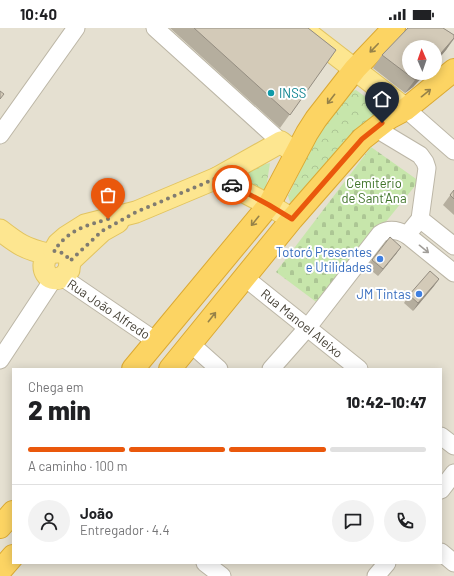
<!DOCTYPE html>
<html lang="pt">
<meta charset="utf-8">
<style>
:root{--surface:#fff;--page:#f2f2f2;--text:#202124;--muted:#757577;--line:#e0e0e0;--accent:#ea580c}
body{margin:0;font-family:Barlow,sans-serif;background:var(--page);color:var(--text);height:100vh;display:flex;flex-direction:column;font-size:15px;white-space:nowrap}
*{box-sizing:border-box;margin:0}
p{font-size:13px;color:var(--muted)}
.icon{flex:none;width:22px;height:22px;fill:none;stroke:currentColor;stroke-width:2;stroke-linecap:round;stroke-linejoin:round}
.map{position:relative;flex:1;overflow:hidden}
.details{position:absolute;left:12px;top:340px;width:430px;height:196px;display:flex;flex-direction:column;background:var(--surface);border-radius:0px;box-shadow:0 2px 10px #0003}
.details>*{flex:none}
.needle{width:26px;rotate:358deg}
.controls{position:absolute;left:402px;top:12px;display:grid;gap:8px}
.controls a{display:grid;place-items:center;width:40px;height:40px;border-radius:50%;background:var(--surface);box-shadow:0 2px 10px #0003;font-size:20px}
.pin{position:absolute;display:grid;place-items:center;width:34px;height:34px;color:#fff;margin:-41px -17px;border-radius:50% 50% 50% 0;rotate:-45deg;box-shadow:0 0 4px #0007}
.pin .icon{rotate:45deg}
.courier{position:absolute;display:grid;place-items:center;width:40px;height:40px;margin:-20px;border:3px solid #ea580c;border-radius:50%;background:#fff;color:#222;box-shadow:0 1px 5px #0007}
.headline em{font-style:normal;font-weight:800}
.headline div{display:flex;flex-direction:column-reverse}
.headline{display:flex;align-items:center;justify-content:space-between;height:68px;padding:0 16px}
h1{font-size:26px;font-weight:800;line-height:30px}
.bar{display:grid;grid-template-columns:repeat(4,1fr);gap:6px 4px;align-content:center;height:48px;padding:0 16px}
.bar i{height:5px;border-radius:3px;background:var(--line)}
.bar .selected{background:var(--accent)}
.bar p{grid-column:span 4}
.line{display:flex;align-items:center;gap:10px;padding:0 16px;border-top:1px solid var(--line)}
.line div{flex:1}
.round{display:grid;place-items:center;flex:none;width:42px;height:42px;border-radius:21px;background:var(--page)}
.status{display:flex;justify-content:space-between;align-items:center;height:28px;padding:0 20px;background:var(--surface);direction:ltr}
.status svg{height:11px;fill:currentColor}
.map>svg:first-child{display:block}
.residential{fill:#e5e0d1;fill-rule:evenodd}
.forest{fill:url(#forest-crowns)}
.cemetery{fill:url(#cemetery-stones)}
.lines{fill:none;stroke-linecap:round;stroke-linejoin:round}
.minor-casing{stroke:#bcb6a6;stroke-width:19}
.major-casing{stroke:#e2c460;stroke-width:23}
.highway-casing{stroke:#dba933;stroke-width:24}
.minor{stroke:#fff;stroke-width:17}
.major{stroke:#fde690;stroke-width:21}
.highway{stroke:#fcd463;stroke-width:22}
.wall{fill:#b5ae9e}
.shaded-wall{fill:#948d81}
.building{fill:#d3cab8;stroke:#948d81}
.oneway{stroke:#968249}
.oneway2{stroke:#a19e99}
.done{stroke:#807c71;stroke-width:4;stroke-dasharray:0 7.2}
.route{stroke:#ea580c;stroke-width:5}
.culture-dot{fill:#0f9aa8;stroke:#fff;stroke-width:1.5}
.shop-dot{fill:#3f7fe0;stroke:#fff;stroke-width:1.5}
.labels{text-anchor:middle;stroke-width:4;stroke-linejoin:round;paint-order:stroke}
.culture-label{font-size:13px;fill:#0d838f;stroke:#fff;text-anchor:start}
.park-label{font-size:13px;fill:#3f7328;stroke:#fff}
.shop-label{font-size:13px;fill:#366cbe;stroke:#fff;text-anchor:end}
.street-label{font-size:13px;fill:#433e33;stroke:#fff}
</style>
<div class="status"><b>10:40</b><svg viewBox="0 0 49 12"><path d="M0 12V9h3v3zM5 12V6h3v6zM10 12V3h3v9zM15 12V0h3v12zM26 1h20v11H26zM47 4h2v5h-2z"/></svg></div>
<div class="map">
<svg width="454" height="548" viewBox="0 0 454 548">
<defs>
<pattern id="forest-crowns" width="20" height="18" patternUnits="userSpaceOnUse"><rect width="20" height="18" fill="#c7e6ab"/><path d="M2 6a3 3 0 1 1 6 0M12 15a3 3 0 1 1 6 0" fill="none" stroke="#acc694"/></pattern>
<pattern id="cemetery-stones" width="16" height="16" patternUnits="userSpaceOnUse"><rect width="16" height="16" fill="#c7e6ab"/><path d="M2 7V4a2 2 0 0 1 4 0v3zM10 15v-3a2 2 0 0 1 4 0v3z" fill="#acc694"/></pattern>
</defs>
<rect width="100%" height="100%" fill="#f1eee3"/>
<path class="residential" d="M 0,0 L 454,0 L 454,548 L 0,548 ZM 409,19 L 435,19 L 435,45 L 409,45 ZM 13,341 L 441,341 L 441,535 L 13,535 Z"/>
<g class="forest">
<polygon points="356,62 388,85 357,101 298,173 290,174 288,168 321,100 346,65"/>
<polygon points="270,135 265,167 250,155 235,149 253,139"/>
</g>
<polygon class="cemetery" points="371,119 419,153 319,276 276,244"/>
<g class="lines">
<defs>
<g id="minor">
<polyline points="155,0 281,114"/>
<polyline points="406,81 454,123"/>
<polyline points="375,100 420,127 425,134 427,140 420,191 407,207 454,245"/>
<polyline points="0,107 76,0"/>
<polyline points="420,191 454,218"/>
<polyline points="62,249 156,313"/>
<polyline points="244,249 359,341"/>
<polyline points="191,316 219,341"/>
<polyline points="0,332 54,250"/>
<path d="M 271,341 L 308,299 L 380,206 C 389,200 398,202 407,207"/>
<polyline points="441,408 454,418"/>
<polyline points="441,462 454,445"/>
<polyline points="441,524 454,535"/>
<polyline points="205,535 222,548"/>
<polyline points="376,548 387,535"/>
</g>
<g id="major">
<polyline points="301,0 406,81"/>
<polyline points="217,150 269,177 292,191"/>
<path d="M 0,202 C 18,216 25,221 48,226 C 55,223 67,222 70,233 C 70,235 69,240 69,242 C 67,244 65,248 62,249 C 48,256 38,240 48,226"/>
<polyline points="54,223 58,216 66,209 85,197 136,184 217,150 281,114 296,126"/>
<polyline points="70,233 102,203 118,194"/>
</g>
<g id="highway">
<polyline points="133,341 269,177 307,105 316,91 355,41 394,0"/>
<polyline points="170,341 292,191 362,111 389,90 406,81 454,42"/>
<polyline points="0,499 13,484"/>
<polyline points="0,543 13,528"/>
</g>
</defs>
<use href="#minor" class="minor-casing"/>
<use href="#major" class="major-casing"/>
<use href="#highway" class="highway-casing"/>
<use href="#minor" class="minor"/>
<use href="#major" class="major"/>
<use href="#highway" class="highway"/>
</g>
<g class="wall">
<polygon points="170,0 308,0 336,22 280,100"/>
<polygon points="408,0 443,0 454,7 454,11 446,22 435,35 435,19 409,19 409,45 426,45 413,59 405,65 373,40 382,27"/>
<polygon points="454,162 454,187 443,177"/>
<polygon points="401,219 396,226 378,248 367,239 372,232"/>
<polygon points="439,251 434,258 413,283 404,275 409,267"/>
</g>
<g class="shaded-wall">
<polygon points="454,10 446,22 435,35 435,32"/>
<polygon points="423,45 426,45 413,59 405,65 415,52"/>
<polygon points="401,219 396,226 378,248 383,241"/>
<polygon points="439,251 434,258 413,283 418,275"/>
</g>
<g class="building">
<polygon points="194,0 308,0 336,22 290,87"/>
<polygon points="408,0 443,0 454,7 454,10 435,32 435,19 409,19 409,45 423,45 415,52 382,27"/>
<polygon points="0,63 4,66 0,71"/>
<polygon points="454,162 454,171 450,167"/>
<polygon points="390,209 401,219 383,241 372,232"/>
<polygon points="430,243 439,251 418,275 409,267"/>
</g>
<defs><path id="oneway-shaft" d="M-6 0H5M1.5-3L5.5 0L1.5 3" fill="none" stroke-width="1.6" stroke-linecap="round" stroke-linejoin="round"/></defs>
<g class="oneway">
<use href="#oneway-shaft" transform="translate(374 20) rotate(134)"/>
<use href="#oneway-shaft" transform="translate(426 65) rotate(-39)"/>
<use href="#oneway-shaft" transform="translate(331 71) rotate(128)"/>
<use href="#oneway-shaft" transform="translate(255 193) rotate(129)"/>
<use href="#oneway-shaft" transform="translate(212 289) rotate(-52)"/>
</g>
<use class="oneway2" href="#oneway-shaft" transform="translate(424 221) rotate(39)"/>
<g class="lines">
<path class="done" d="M 108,191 C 85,198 68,202 54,223 C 62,224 66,226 70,233 L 102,203 L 136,184 L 217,150 L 232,157"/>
<polyline class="route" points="232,157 269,177 292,191 362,111 382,95"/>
</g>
<circle class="culture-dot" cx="271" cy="65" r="4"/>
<g class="shop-dot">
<circle cx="380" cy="231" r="4"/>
<circle cx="419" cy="266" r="4"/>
</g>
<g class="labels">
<g class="culture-label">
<text x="279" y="70">INSS</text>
</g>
<g class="park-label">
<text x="374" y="160">Cemitério<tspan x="374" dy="15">de Sant'Ana</tspan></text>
</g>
<g class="shop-label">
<text x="372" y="229">Totoró Presentes<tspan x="372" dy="15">e Utilidades</tspan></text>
<text x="411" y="271">JM Tintas</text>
</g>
<g class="street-label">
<text transform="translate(109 281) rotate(34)" y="5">Rua João Alfredo</text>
<text transform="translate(302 295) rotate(39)" y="5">Rua Manoel Aleixo</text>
</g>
</g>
</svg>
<div class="controls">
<a><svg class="needle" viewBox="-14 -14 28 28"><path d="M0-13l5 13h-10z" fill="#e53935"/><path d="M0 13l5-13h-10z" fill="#757577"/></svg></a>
</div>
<div class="pin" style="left:108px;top:191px;background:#ea580c"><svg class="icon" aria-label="bag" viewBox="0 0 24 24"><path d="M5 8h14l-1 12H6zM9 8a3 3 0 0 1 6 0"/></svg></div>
<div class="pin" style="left:382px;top:95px;background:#1f2937"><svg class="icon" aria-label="home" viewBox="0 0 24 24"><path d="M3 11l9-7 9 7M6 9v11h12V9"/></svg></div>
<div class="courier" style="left:232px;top:157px"><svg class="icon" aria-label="car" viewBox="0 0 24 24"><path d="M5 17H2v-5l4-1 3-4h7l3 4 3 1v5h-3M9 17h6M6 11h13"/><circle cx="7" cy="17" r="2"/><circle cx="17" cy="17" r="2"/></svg></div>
<section class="details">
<div class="headline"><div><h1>2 min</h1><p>Chega em</p></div><em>10:42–10:47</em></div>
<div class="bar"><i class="selected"></i><i class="selected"></i><i class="selected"></i><i></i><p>A caminho · 100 m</p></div>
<div class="line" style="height:72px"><a class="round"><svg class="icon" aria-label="person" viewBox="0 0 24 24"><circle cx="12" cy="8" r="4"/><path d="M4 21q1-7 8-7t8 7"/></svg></a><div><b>João</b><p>Entregador · 4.4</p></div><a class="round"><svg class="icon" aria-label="chat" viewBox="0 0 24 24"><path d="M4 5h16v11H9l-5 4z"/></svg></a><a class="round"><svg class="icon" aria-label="phone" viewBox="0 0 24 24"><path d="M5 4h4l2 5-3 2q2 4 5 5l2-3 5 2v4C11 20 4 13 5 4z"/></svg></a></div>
</section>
</div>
